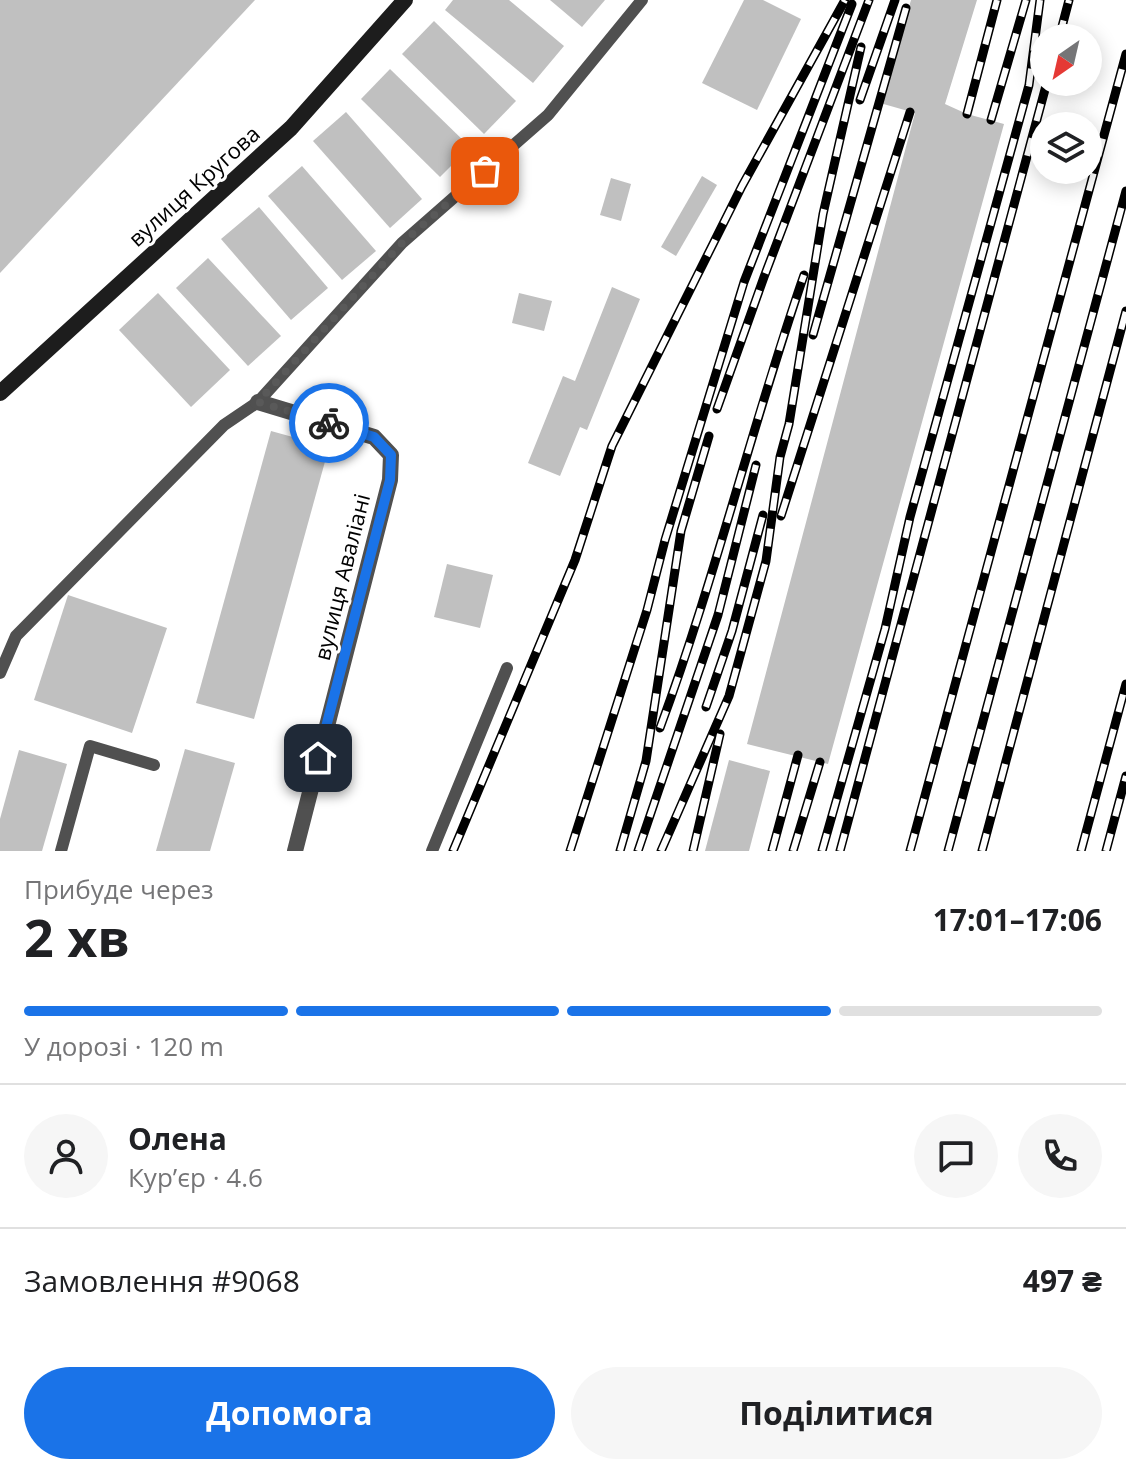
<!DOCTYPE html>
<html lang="uk">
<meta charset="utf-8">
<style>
:root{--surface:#fff;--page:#f6f6f6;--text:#202124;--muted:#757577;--line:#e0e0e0;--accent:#1a73e8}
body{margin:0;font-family:"Open Sans",sans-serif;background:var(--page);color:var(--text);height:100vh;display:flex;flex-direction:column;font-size:30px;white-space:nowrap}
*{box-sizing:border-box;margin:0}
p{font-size:26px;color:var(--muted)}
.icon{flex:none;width:44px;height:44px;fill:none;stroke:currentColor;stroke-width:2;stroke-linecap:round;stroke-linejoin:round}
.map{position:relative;height:851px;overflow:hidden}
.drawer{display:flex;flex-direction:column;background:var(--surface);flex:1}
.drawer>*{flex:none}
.needle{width:52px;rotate:214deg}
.controls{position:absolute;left:1030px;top:24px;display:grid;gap:16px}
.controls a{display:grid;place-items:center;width:72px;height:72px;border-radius:50%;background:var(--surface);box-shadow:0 4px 20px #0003;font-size:40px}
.pin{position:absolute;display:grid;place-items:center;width:68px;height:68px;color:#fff;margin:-34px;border-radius:16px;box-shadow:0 4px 12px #0006}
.courier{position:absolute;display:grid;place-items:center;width:80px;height:80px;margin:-40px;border:6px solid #1a73e8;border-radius:50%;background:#fff;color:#222;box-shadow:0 2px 10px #0007}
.head em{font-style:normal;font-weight:700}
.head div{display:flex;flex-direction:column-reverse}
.head{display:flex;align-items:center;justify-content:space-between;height:136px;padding:0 24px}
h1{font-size:52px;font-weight:700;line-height:60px}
.bar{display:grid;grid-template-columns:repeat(4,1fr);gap:12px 8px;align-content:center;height:96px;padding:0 24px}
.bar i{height:10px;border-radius:6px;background:var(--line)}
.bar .selected{background:var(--accent)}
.bar p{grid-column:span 4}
.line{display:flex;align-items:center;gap:20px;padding:0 24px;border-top:2px solid var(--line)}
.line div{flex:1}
.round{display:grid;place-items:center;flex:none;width:84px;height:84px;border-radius:42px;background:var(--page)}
.primary-button{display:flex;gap:16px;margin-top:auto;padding:16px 24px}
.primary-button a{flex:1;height:92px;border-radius:48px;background:var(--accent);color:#fff;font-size:32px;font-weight:700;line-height:92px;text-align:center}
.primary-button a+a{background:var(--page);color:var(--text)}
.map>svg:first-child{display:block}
.building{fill:#c0c0c0}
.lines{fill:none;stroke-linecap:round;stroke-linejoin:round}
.lane{stroke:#505050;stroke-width:12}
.street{stroke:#505050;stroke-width:16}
.secondary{stroke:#1d1d1d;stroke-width:16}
.rail-casing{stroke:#000;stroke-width:9}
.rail{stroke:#fff;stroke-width:6;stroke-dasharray:18;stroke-linecap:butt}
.done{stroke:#595959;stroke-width:8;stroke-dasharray:0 14.4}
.route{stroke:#1a73e8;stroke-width:10}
.labels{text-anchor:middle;stroke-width:6;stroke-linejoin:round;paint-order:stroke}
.street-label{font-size:22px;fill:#000;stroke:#fff}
</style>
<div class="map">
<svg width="1126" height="851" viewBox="0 0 1126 851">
<rect width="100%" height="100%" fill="#fff"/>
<g class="building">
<polygon points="0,0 255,0 0,273"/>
<polygon points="453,0 509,0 564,46 533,83 445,10"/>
<polygon points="550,0 605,0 582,27"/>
<polygon points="744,0 763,0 801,19 757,110 702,83"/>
<polygon points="911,0 977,0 945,104 967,114 1004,124 828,764 747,744 915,113 880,103"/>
<polygon points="434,21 516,101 484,134 402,54"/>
<polygon points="390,69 470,147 440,177 361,99"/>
<polygon points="346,112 422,199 390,228 313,141"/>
<polygon points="302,166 376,251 342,280 268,196"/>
<polygon points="702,176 717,185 676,256 661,247"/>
<polygon points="611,178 631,184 621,221 600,215"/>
<polygon points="259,207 328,288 291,320 221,239"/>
<polygon points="208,258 281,336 248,366 176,288"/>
<polygon points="612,287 640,299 587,430 580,427 560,476 528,463 563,376 575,381"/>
<polygon points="158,293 230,370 191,407 119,330"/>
<polygon points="519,293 552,301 544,331 512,323"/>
<polygon points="271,431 329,447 254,719 196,703"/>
<polygon points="447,564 493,575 480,628 434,617"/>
<polygon points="68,595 167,628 132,733 34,700"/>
<polygon points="185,749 235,763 210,851 156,851"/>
<polygon points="19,750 67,764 42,851 0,851 0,819"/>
<polygon points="729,760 770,771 749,851 705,851"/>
</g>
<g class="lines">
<g class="lane">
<polyline points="0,673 16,636 224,425 258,402 402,243 548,115 642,0"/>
<polyline points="61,851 90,746 154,765"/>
<polyline points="432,851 507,668"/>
</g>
<polyline class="street" points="258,402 374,437 391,455 390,480 295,851"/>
<polyline class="secondary" points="0,393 291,128 405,0"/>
<defs>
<g id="rail">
<polyline points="1059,38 1069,0"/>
<polyline points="860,100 895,0"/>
<polyline points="967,114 997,0"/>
<polyline points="991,120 1026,0"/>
<polyline points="813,335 906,8"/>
<polyline points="717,409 764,277 869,0"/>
<polyline points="781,516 910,112"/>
<polyline points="706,707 732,631 763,515"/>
<path d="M 660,728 C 715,579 752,425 804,275"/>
<polyline points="453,851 575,560 612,446 742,186 845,0"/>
<polyline points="570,851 647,610 665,540 744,282 852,4"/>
<polyline points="620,851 646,761 681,531 709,436"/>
<polyline points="638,851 718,615 756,465"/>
<polyline points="661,851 729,696 766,561 780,457 789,424 823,214 861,47"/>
<polyline points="693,851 720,734"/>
<polyline points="772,851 798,755"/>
<polyline points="793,851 820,762"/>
<polyline points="822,851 885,629 910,517 1029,85 1040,0"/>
<polyline points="840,851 1047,82"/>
<polyline points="910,851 1126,54"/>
<polyline points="948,851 1126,191"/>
<polyline points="982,851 1126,311"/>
<polyline points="1081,851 1126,684"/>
<polyline points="1106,851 1126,776"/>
</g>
</defs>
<use href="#rail" class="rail-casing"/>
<use href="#rail" class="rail"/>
</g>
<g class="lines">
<polyline class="done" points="329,423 258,402 402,243 485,171"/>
<polyline class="route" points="318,758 390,480 391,455 374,437 329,423"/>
</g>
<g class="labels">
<g class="street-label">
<text transform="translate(194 186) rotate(-42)" y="8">вулиця Кругова</text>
<text transform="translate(342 577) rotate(-76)" y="8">вулиця Аваліані</text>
</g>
</g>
</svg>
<div class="controls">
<a><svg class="needle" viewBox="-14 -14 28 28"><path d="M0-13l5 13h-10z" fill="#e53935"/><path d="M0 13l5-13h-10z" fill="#757577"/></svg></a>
<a><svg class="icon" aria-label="layers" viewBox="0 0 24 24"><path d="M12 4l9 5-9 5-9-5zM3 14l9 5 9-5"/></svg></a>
</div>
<div class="pin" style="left:485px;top:171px;background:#ea580c"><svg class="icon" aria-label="bag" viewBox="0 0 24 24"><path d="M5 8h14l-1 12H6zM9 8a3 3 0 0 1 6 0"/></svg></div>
<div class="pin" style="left:318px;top:758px;background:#1f2937"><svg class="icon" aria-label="home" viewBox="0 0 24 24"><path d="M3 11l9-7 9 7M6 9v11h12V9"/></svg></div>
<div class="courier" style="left:329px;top:423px"><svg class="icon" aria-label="bike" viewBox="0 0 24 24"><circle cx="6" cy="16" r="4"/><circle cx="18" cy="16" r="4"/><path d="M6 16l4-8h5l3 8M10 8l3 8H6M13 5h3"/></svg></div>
</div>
<section class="drawer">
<div class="head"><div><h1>2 хв</h1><p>Прибуде через</p></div><em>17:01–17:06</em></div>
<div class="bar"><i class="selected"></i><i class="selected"></i><i class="selected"></i><i></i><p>У дорозі · 120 m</p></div>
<div class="line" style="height:144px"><a class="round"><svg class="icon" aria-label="person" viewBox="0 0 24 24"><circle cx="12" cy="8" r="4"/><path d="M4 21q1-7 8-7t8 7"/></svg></a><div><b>Олена</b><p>Кур’єр · 4.6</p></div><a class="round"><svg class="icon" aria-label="chat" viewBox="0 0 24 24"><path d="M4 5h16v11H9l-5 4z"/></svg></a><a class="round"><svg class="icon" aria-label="phone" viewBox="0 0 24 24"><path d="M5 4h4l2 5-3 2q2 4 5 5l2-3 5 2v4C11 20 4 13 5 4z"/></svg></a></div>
<div class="line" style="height:104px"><div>Замовлення #9068</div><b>497 ₴</b></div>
<div class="primary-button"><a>Допомога</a><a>Поділитися</a></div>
</section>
